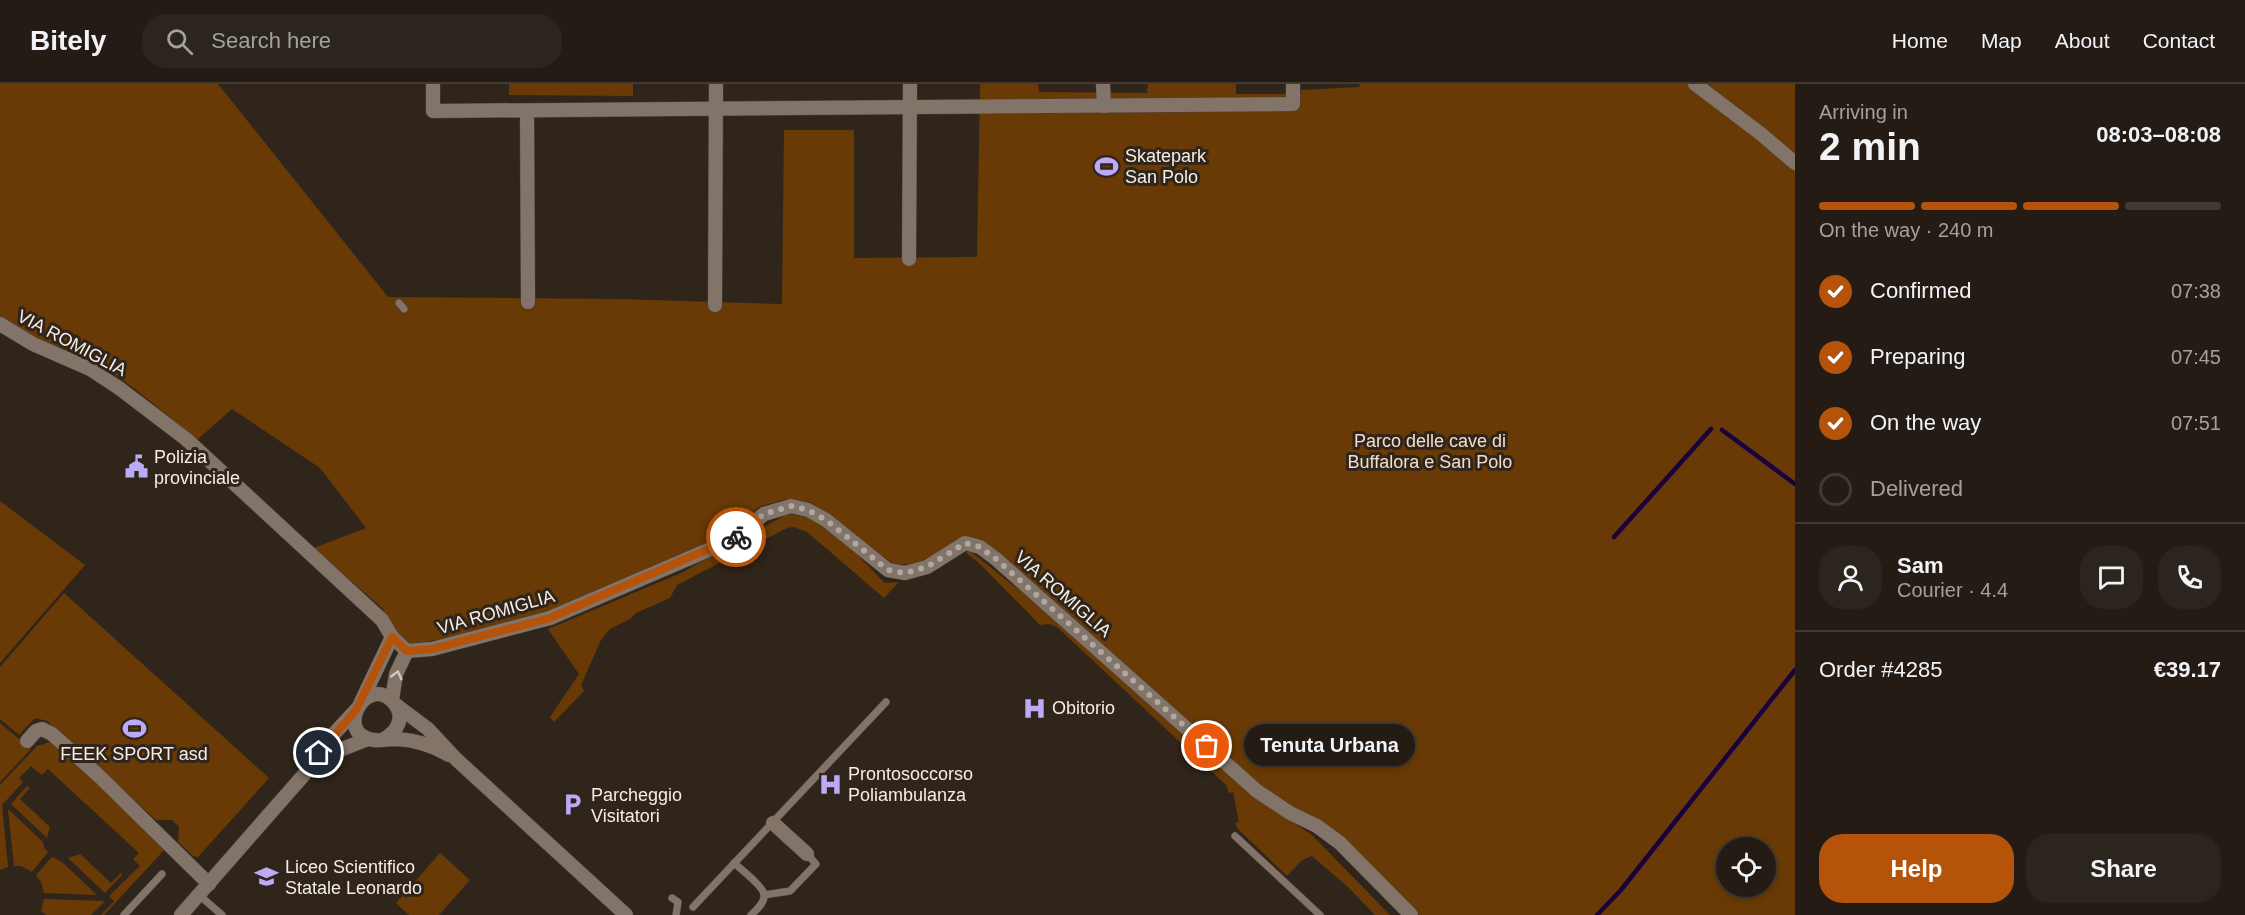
<!DOCTYPE html>
<meta charset="utf-8">
<style>
:root{--surface:#241c14;--page:#2c251d;--text:#f1f3f6;--muted:#a3a1a0;--line:#413a34;--accent:#b45309}
body{margin:0;font-family:Helvetica,sans-serif;background:var(--page);color:var(--text);height:100vh;display:flex;flex-direction:column;font-size:22px;white-space:nowrap}
*{box-sizing:border-box;margin:0}
p{font-size:20px;color:var(--muted)}
.icon{flex:none;width:33px;height:33px;fill:none;stroke:currentColor;stroke-width:2;stroke-linecap:round;stroke-linejoin:round}
.map{position:relative;flex:1;overflow:hidden}
.drawer{display:flex;flex-direction:column;background:var(--surface);width:450px}
.drawer>*{flex:none}
.fabs{position:absolute;left:1716px;top:753px;display:grid;gap:12px}
.fabs a{display:grid;place-items:center;width:60px;height:60px;border-radius:50%;background:var(--surface);box-shadow:0 3px 9px #0003,0 0 0 2px var(--line);font-size:30px}
.pin{position:absolute;display:grid;place-items:center;width:51px;height:51px;color:#fff;margin:-26px;border:3px solid #fff;border-radius:50%;box-shadow:0 2px 6px #0007}
.courier{position:absolute;display:grid;place-items:center;width:60px;height:60px;margin:-30px;border:4px solid #b45309;border-radius:50%;background:#fff;color:#222;box-shadow:0 2px 8px #0007}
.bubble{position:absolute;height:42px;border-radius:21px;background:var(--surface);box-shadow:0 3px 9px #0003,0 0 0 2px var(--line);font-size:20px;font-weight:800;line-height:42px;text-align:center}
.summary em{font-style:normal;font-weight:800}
.summary div{display:flex;flex-direction:column-reverse}
.summary{display:flex;align-items:center;justify-content:space-between;height:102px;padding:0 24px}
h1{font-size:39px;font-weight:800;line-height:45px}
.bar{display:grid;grid-template-columns:repeat(4,1fr);gap:9px 6px;align-content:center;height:72px;padding:0 24px}
.bar i{height:8px;border-radius:4px;background:var(--line)}
.bar .active{background:var(--accent)}
.bar p{grid-column:span 4}
.line{display:flex;align-items:center;gap:15px;padding:0 24px;border-top:2px solid var(--line)}
.line div{flex:1}
.round{display:grid;place-items:center;flex:none;width:63px;height:63px;border-radius:24px;background:var(--page)}
ol{padding:0 24px;list-style:none}
li{display:flex;align-items:center;gap:18px;height:66px}
li p{margin-inline-start:auto}
li .icon{padding:6px;border-radius:50%;background:var(--accent);color:#fff;stroke-width:4}
li:last-child{color:var(--muted)}
li i{width:33px;height:33px;border:3px solid var(--line);border-radius:50%}
.action{display:flex;gap:12px;margin-top:auto;padding:12px 24px}
.action a{flex:1;height:69px;border-radius:24px;background:var(--accent);color:#fff;font-size:24px;font-weight:800;line-height:69px;text-align:center}
.action a+a{background:var(--page);color:var(--text)}
header{display:flex;align-items:center;gap:36px;box-sizing:border-box;height:84px;padding:0 30px;background:var(--surface);border-bottom:2px solid var(--line)}
header strong{font-size:28px}
nav{display:flex;gap:33px;margin-inline-start:auto;font-size:21px}
.search{width:420px;height:54px;background:var(--page);display:flex;align-items:center;gap:15px;box-sizing:border-box;padding:0 21px;border-radius:24px;color:var(--muted);font-size:22px}
main{display:flex;flex:1;min-height:0}
.map>svg:first-child{display:block}
.green{fill:#693a05;fill-rule:evenodd}
.lines{fill:none;stroke-linecap:round;stroke-linejoin:round}
.stream{stroke:#1a013c;stroke-width:4.5}
.lane-casing{stroke:#4d433b;stroke-width:8}
.street-casing{stroke:#4d433b;stroke-width:15}
.lane{stroke:#837469;stroke-width:7}
.street{stroke:#837469;stroke-width:14}
.oneway{stroke:#d3c9c1}
.done{stroke:#b0a7a0;stroke-width:6;stroke-dasharray:0 10.8}
.route{stroke:#b45309;stroke-width:8}
.labels{text-anchor:middle;stroke-width:6;stroke-linejoin:round;paint-order:stroke}
.poi-label{font-size:18px;fill:#f5ede7;stroke:#30251b;text-anchor:start}
.street-label{font-size:18px;fill:#f5ede7;stroke:#30251b}
.park-label{font-size:18px;fill:#f2decd;stroke:#30251b}
</style>
<header>
<strong>Bitely</strong>
<div class="search"><svg class="icon" aria-label="search" viewBox="0 0 24 24"><circle cx="10" cy="10" r="6"/><path d="M15 15l6 6"/></svg>Search here</div>
<nav><a>Home</a><a>Map</a><a>About</a><a>Contact</a></nav>
</header>
<main>
<div class="map">
<svg width="1795" height="831" viewBox="0 0 1795 831">
<rect width="100%" height="100%" fill="#30251b"/>
<g class="green">
<path d="M 0,0 L 218,0 L 388,213 L 618,215 L 782,220 L 784,46 L 854,46 L 854,174 L 977,173 L 980,0 L 1038,0 L 1039,8 L 1147,9 L 1148,0 L 1236,0 L 1236,10 L 1293,10 L 1301,9 L 1301,6 L 1359,3 L 1360,0 L 1795,0 L 1795,831 L 1419,831 L 1344,756 L 1260,706 L 980,456 L 961,453 C 937,468 922,485 892,479 L 812,419 L 786,415 L 759,423 L 728,449 L 549,530 L 431,557 L 410,560 L 395,549 L 383,525 L 314,464 L 366,444 L 320,384 L 232,325 L 197,356 C 164,329 131,298 93,278 C 63,263 30,252 0,237 ZM 1726,764 L 1766,764 L 1766,802 L 1726,802 Z"/>
<polygon points="509,0 633,0 633,12 509,11"/>
<polygon points="0,417 85,481 0,579"/>
<path d="M 787,430 C 827,431 858,473 885,499 L 899,498 L 884,514 L 807,448 L 794,443 L 787,444 L 677,501 L 670,514 L 636,529 L 630,535 L 610,545 L 601,556 L 581,601 L 584,607 L 554,638 L 550,633 L 579,590 L 548,545 L 681,489 Z"/>
<polygon points="970,467 1048,529 1224,687 1259,716 1312,751 1390,831 1375,831 1348,803 1312,772 1302,776 1287,792 1238,745 1235,739 1239,738 1233,708 1229,709 1226,701 1057,543 1050,540 1040,541 979,479 966,469"/>
<polygon points="64,509 269,694 198,773 193,772 178,758 179,743 172,736 156,736 47,637 35,634 19,651 0,635 0,583"/>
<polygon points="0,639 31,665 0,698"/>
<polygon points="50,658 56,661 166,764 104,831 101,831 114,817 109,812 140,782 133,775 139,769 48,685 42,691 31,682 19,694 23,698 2,721 8,783 0,786 0,701 37,662"/>
<polygon points="27,702 30,704 20,715 50,743 47,754 11,720"/>
<polygon points="8,725 43,758 44,764 48,768 32,788 21,782 14,782"/>
<polygon points="440,769 470,796 439,831 409,831 396,819"/>
<polygon points="80,770 111,799 121,789 122,791 105,809 68,774"/>
<polygon points="52,773 62,778 97,811 44,809 41,798 36,791"/>
<polygon points="44,815 105,817 91,831 46,831 41,827"/>
</g>
<g class="lines">
<g class="stream">
<polyline points="1722,346 1795,400"/>
<polyline points="1614,453 1711,345"/>
<polyline points="1597,831 1621,806 1795,586"/>
</g>
<defs>
<g id="lane">
<polyline points="399,219 404,225"/>
<polyline points="1235,752 1320,831"/>
<path d="M 734,779 C 741,785 764,803 764,811 C 765,819 756,826 751,831"/>
<polyline points="199,811 222,831"/>
<polyline points="764,811 790,807 816,780 807,770"/>
<polyline points="672,814 678,818 676,831"/>
<polyline points="693,823 886,618"/>
<polyline points="124,831 162,790"/>
</g>
<g id="street">
<polyline points="433,0 433,27 1293,20 1293,0"/>
<polyline points="1103,0 1104,22"/>
<polyline points="1695,0 1761,50 1795,79"/>
<polyline points="527,27 528,218"/>
<polyline points="909,175 910,0"/>
<polyline points="715,221 716,0"/>
<polyline points="0,240 33,260 90,285 119,304 186,355 382,536 392,553 407,567 432,565 550,534 734,455 764,430 791,422 808,426 826,436 888,486 905,489 927,483 965,459 980,463 996,475 1257,707 1290,729 1317,742 1340,759 1411,831"/>
<polyline points="392,616 396,590 407,567"/>
<polyline points="361,618 392,553"/>
<polyline points="396,621 428,645 456,675 626,831"/>
<path d="M 382,656 C 397,649 406,633 394,619 C 367,587 332,651 374,656 C 381,657 389,655 397,655 C 415,656 434,662 449,671"/>
<polyline points="27,657 36,647 42,645 52,650 99,692 209,800"/>
<polyline points="316,680 337,667 368,655"/>
<polyline points="773,739 807,770"/>
<polyline points="181,831 309,685 330,654 356,626"/>
</g>
</defs>
<use href="#lane" class="lane-casing"/>
<use href="#street" class="street-casing"/>
<use href="#lane" class="lane"/>
<use href="#street" class="street"/>
</g>
<defs><path id="oneway-chevron" d="M-2-3.5L2.5 0L-2 3.5" fill="none" stroke-width="1.6" stroke-linecap="round" stroke-linejoin="round" transform="scale(1.5)"/></defs>
<use class="oneway" href="#oneway-chevron" transform="translate(397 591) rotate(-75)"/>
<g class="lines">
<polyline class="done" points="736,453 764,430 791,422 808,426 826,436 888,486 905,489 927,483 965,459 980,463 996,475 1207,662"/>
<polyline class="route" points="319,669 356,626 392,553 407,567 432,565 550,534 736,453"/>
</g>
<defs>
<symbol id="stadium-bare" viewBox="-9 -9 18 18"><path d="M0-5a6.5 5 0 1 0 0 10a6.5 5 0 1 0 0-10ZM-3.5-1.8h7v3.6h-7Z" fill="#bbaaf6" stroke="#30251b" stroke-width="2.5" paint-order="stroke"/></symbol>
<symbol id="civic-bare" viewBox="-9 -9 18 18"><path d="M-.6-6.5H3V-4.5H.6V-3L4-1V1h2V6H-6V1h2V-1L-.6-3ZM-1.2 2.5V6h2.4V2.5Z" fill="#bbaaf6" stroke="#30251b" stroke-width="2.5" paint-order="stroke"/></symbol>
<symbol id="hospital-bare" viewBox="-9 -9 18 18"><path d="M-5-5h3v3.5h4V-5h3V5h-3V1.5h-4V5h-3Z" fill="#bbaaf6" stroke="#30251b" stroke-width="2.5" paint-order="stroke"/></symbol>
<symbol id="parking-bare" viewBox="-9 -9 18 18"><path d="M-3.5-5.5H1a3.5 3.5 0 0 1 0 7H-1V5.5H-3.5ZM-1-3.4V-.6H.8a1.4 1.4 0 0 0 0-2.8Z" fill="#bbaaf6" stroke="#30251b" stroke-width="2.5" paint-order="stroke"/></symbol>
<symbol id="school-bare" viewBox="-9 -9 18 18"><path d="M0-5L7-2L0 1L-7-2ZM-4 1L0 2.5L4 1V4Q0 6-4 4Z" fill="#bbaaf6" stroke="#30251b" stroke-width="2.5" paint-order="stroke"/></symbol>
</defs>
<g fill-rule="evenodd">
<use href="#stadium-bare" x="1090" y="66" width="33" height="33"/>
<use href="#civic-bare" x="120" y="366" width="33" height="33"/>
<use href="#hospital-bare" x="1018" y="608" width="33" height="33"/>
<use href="#stadium-bare" x="118" y="628" width="33" height="33"/>
<use href="#hospital-bare" x="814" y="684" width="33" height="33"/>
<use href="#parking-bare" x="556" y="704" width="33" height="33"/>
<use href="#school-bare" x="250" y="776" width="33" height="33"/>
</g>
<g class="labels">
<g class="poi-label">
<text x="1125" y="78">Skatepark<tspan x="1125" dy="21">San Polo</tspan></text>
<text x="154" y="379">Polizia<tspan x="154" dy="21">provinciale</tspan></text>
<text x="1052" y="630">Obitorio</text>
<text x="134" y="676" text-anchor="middle">FEEK SPORT asd</text>
<text x="848" y="696">Prontosoccorso<tspan x="848" dy="21">Poliambulanza</tspan></text>
<text x="591" y="717">Parcheggio<tspan x="591" dy="21">Visitatori</tspan></text>
<text x="285" y="789">Liceo Scientifico<tspan x="285" dy="21">Statale Leonardo</tspan></text>
</g>
<g class="street-label">
<text transform="translate(72 259) rotate(28)" y="6">VIA ROMIGLIA</text>
<text transform="translate(1063 510) rotate(41)" y="6">VIA ROMIGLIA</text>
<text transform="translate(496 528) rotate(-16)" y="6">VIA ROMIGLIA</text>
</g>
<g class="park-label">
<text x="1430" y="363">Parco delle cave di<tspan x="1430" dy="21">Buffalora e San Polo</tspan></text>
</g>
</g>
</svg>
<div class="fabs">
<a><svg class="icon" aria-label="locate" viewBox="0 0 24 24"><circle cx="12" cy="12" r="6"/><path d="M12 2v4M12 18v4M2 12h4M18 12h4"/></svg></a>
</div>
<div class="pin" style="left:1207px;top:662px;background:#ea580c"><svg class="icon" aria-label="bag" viewBox="0 0 24 24"><path d="M5 8h14l-1 12H6zM9 8a3 3 0 0 1 6 0"/></svg></div>
<div class="pin" style="left:319px;top:669px;background:#1f2937"><svg class="icon" aria-label="home" viewBox="0 0 24 24"><path d="M3 11l9-7 9 7M6 9v11h12V9"/></svg></div>
<div class="courier" style="left:736px;top:453px"><svg class="icon" aria-label="bike" viewBox="0 0 24 24"><circle cx="6" cy="16" r="4"/><circle cx="18" cy="16" r="4"/><path d="M6 16l4-8h5l3 8M10 8l3 8H6M13 5h3"/></svg></div>
<div class="bubble" style="left:1244px;top:640px;width:171px">Tenuta Urbana</div>
</div>
<section class="drawer">
<div class="summary"><div><h1>2 min</h1><p>Arriving in</p></div><em>08:03–08:08</em></div>
<div class="bar"><i class="active"></i><i class="active"></i><i class="active"></i><i></i><p>On the way · 240 m</p></div>
<ol>
<li><svg class="icon" aria-label="check" viewBox="0 0 24 24"><path d="M5 12l5 5 9-10"/></svg>Confirmed<p>07:38</p></li>
<li><svg class="icon" aria-label="check" viewBox="0 0 24 24"><path d="M5 12l5 5 9-10"/></svg>Preparing<p>07:45</p></li>
<li><svg class="icon" aria-label="check" viewBox="0 0 24 24"><path d="M5 12l5 5 9-10"/></svg>On the way<p>07:51</p></li>
<li><i></i>Delivered</li>
</ol>
<div class="line" style="height:108px"><a class="round"><svg class="icon" aria-label="person" viewBox="0 0 24 24"><circle cx="12" cy="8" r="4"/><path d="M4 21q1-7 8-7t8 7"/></svg></a><div><b>Sam</b><p>Courier · 4.4</p></div><a class="round"><svg class="icon" aria-label="chat" viewBox="0 0 24 24"><path d="M4 5h16v11H9l-5 4z"/></svg></a><a class="round"><svg class="icon" aria-label="phone" viewBox="0 0 24 24"><path d="M5 4h4l2 5-3 2q2 4 5 5l2-3 5 2v4C11 20 4 13 5 4z"/></svg></a></div>
<div class="line" style="height:78px"><div>Order #4285</div><b>€39.17</b></div>
<div class="action"><a>Help</a><a>Share</a></div>
</section>
</main>
